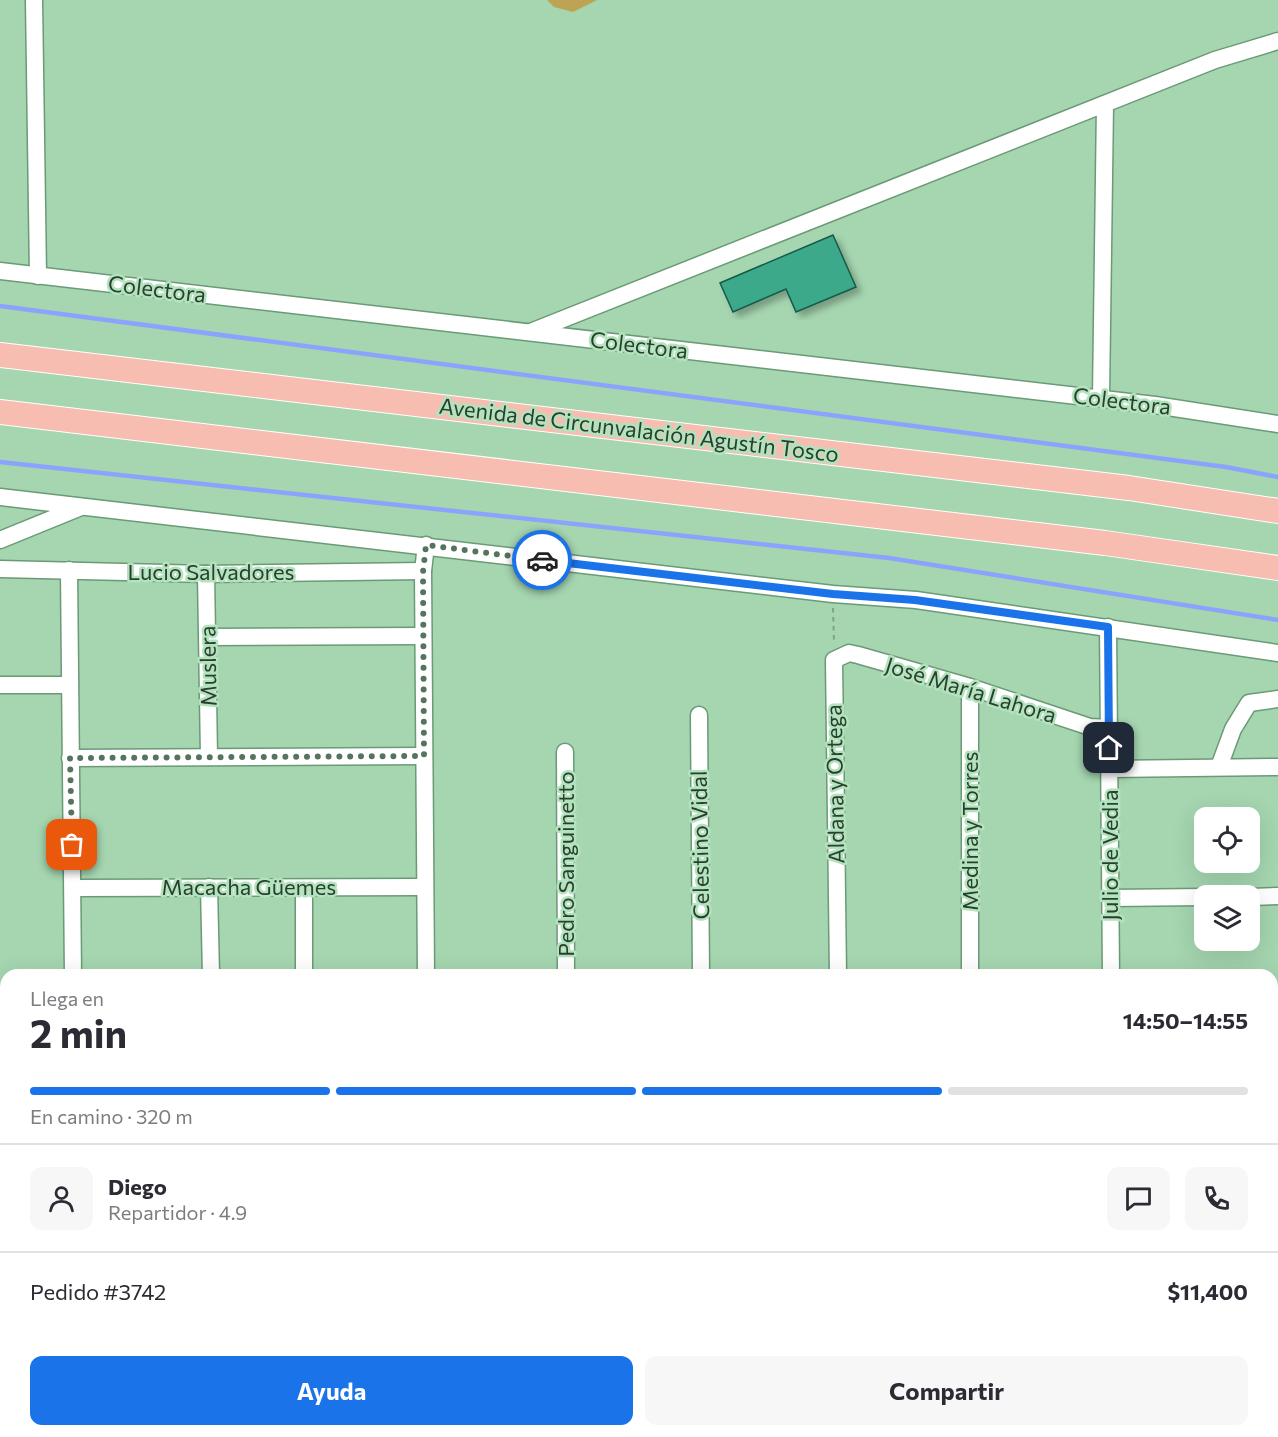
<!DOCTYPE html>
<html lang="es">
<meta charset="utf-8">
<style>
:root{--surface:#fff;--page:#f7f7f7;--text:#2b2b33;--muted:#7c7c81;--line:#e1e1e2;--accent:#1a73e8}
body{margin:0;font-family:Commissioner,sans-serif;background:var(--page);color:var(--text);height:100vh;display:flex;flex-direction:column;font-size:22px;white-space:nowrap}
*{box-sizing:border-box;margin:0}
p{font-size:20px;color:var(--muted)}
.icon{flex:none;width:33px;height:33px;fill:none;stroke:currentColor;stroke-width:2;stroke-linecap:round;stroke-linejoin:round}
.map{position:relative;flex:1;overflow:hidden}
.drawer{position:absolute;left:0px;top:969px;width:1278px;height:468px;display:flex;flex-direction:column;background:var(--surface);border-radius:18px 18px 0 0;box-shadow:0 6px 24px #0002}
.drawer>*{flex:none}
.fabs{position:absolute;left:1194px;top:807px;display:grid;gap:12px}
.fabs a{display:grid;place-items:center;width:66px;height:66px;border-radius:12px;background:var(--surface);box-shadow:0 6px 24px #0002;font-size:30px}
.pin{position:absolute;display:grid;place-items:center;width:51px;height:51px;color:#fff;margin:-26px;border-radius:12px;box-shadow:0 3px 9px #0006}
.courier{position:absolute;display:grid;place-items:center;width:60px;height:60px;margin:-30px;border:4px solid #1a73e8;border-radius:50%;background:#fff;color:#222;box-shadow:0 2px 8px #0007}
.overview em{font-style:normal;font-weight:700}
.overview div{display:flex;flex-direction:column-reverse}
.overview{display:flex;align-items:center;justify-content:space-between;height:102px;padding:0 30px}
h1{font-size:39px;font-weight:700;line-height:45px}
.bar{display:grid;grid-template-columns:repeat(4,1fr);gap:9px 6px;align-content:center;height:72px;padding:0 30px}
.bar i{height:8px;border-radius:4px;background:var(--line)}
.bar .active{background:var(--accent)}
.bar p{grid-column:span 4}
.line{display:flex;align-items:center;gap:15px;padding:0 30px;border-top:2px solid var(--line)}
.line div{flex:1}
.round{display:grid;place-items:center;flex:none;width:63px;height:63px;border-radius:12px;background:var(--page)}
.action{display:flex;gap:12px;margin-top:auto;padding:12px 30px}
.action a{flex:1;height:69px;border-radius:12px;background:var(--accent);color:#fff;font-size:24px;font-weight:700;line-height:69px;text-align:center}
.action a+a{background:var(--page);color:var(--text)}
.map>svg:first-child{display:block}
.green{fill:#bda455}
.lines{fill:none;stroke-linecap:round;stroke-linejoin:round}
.stream{stroke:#8ba3fd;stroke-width:4.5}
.building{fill:#3da98b;stroke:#145a48;stroke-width:1.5;filter:url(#shadow)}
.minor-casing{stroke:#6a9a76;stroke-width:19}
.highway-casing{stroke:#fff;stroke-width:26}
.path{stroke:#7da486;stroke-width:2;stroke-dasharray:4.5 4.5;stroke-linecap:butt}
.minor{stroke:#fff;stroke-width:16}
.highway{stroke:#f8bdb1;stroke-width:24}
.done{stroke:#56745d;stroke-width:6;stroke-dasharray:0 10.8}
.route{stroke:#1a73e8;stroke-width:8}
.labels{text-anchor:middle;stroke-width:5;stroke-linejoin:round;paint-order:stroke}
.street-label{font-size:22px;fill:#2b3f30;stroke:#b2e3bd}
</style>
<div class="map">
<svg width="1278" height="1437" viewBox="0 0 1278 1437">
<defs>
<filter id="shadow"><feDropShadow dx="5" dy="5" stdDeviation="3" flood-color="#0004"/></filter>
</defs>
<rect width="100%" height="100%" fill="#a5d6b0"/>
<polygon class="green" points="547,0 597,0 573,12 554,7"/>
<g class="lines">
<g class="stream">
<polyline points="0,306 1226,467 1278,477"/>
<polyline points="0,462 889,558 1278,620"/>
</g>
</g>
<polygon class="building" points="833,235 856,287 796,312 786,289 733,312 720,283"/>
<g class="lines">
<defs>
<g id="minor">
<polyline points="34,0 38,276"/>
<polyline points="0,271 1155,405 1278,424"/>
<polyline points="533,331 1215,60 1278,41"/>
<polyline points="1101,398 1105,104"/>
<polyline points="0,497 833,594 916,600 1278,653"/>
<polyline points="0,540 81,507"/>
<polyline points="0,569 206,574 423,571"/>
<polyline points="69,570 73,975"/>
<polyline points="206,574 209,757"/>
<polyline points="1108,627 1111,975"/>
<polyline points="208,637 423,636"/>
<polyline points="0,685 70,685"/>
<polyline points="970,687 970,975"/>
<polyline points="699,715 701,975"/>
<polyline points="565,752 566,975"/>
<polyline points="70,758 424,756"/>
<polyline points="1219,767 1233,729 1249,703 1278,699"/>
<polyline points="1109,769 1278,767"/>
<polyline points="209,887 211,975"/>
<polyline points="73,888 424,887"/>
<polyline points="1250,897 1278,896"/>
<polyline points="1110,898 1204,897"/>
<polyline points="304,975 304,888"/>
<polyline points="426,975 423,571 426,545"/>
<polyline points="838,975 834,660 849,653 858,655 970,687 1090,727 1109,728"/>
<polyline points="0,1019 6,1019"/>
<polyline points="1272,1024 1278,1024"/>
<polyline points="1272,1157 1278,1157"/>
<polyline points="1272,1289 1278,1289"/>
<polyline points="1272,1421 1278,1421"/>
<polyline points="429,1431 429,1437"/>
<polyline points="572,1431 572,1437"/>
<polyline points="709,1431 709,1437"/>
<polyline points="843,1431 843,1437"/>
<polyline points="975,1431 975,1437"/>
<polyline points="1116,1431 1116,1437"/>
<polyline points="0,1433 293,1431"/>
</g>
<g id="highway">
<polyline points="0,355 1129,488 1278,511"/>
<polyline points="0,412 1105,543 1278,568"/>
</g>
</defs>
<use href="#minor" class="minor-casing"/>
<use href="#highway" class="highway-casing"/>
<polyline class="path" points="833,608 834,642"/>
<use href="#minor" class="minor"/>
<use href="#highway" class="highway"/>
</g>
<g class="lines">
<polyline class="done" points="72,845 70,758 424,756 423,572 426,545 542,560"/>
<polyline class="route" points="542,560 833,594 915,600 1108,627 1109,748"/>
</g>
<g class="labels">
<g class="street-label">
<text transform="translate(157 289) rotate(7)" y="8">Colectora</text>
<text transform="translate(639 345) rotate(7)" y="8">Colectora</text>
<text transform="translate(1122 401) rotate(7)" y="8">Colectora</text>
<text transform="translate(639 430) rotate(7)" y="8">Avenida de Circunvalación Agustín Tosco</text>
<text x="211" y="580">Lucio Salvadores</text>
<text transform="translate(208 666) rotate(-91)" y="8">Muslera</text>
<text transform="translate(971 690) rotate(17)" y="8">José María Lahora</text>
<text transform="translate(835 784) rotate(-91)" y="8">Aldana y Ortega</text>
<text transform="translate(970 831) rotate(-90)" y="8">Medina y Torres</text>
<text transform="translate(700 845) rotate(-91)" y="8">Celestino Vidal</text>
<text transform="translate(1110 855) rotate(-90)" y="8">Julio de Vedia</text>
<text transform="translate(566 864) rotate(-90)" y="8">Pedro Sanguinetto</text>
<text x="249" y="895">Macacha Güemes</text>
</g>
</g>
</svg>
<div class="fabs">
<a><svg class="icon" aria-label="locate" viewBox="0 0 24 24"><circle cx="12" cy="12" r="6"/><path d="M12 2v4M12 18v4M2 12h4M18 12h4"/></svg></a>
<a><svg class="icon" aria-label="layers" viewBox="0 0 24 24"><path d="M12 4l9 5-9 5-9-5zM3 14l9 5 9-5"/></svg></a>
</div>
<div class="pin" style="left:72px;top:845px;background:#ea580c"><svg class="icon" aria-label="bag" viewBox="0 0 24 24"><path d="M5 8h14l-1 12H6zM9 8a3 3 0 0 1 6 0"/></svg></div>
<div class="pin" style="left:1109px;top:748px;background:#1f2937"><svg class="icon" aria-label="home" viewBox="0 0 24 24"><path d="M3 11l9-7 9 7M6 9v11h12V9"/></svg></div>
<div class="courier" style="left:542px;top:560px"><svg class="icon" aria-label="car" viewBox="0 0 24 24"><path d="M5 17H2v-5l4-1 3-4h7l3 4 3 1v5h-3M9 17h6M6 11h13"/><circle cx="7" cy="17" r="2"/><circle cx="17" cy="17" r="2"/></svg></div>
<section class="drawer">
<div class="overview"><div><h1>2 min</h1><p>Llega en</p></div><em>14:50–14:55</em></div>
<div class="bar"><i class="active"></i><i class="active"></i><i class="active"></i><i></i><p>En camino · 320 m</p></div>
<div class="line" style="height:108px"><a class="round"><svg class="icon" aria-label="person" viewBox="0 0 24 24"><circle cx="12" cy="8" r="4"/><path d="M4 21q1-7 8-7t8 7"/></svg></a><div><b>Diego</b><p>Repartidor · 4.9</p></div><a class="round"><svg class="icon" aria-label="chat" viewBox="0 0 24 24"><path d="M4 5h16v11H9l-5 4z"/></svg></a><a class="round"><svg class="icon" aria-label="phone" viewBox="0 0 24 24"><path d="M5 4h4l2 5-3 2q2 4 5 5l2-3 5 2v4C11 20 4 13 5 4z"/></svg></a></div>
<div class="line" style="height:78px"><div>Pedido #3742</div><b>$11,400</b></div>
<div class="action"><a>Ayuda</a><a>Compartir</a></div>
</section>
</div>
